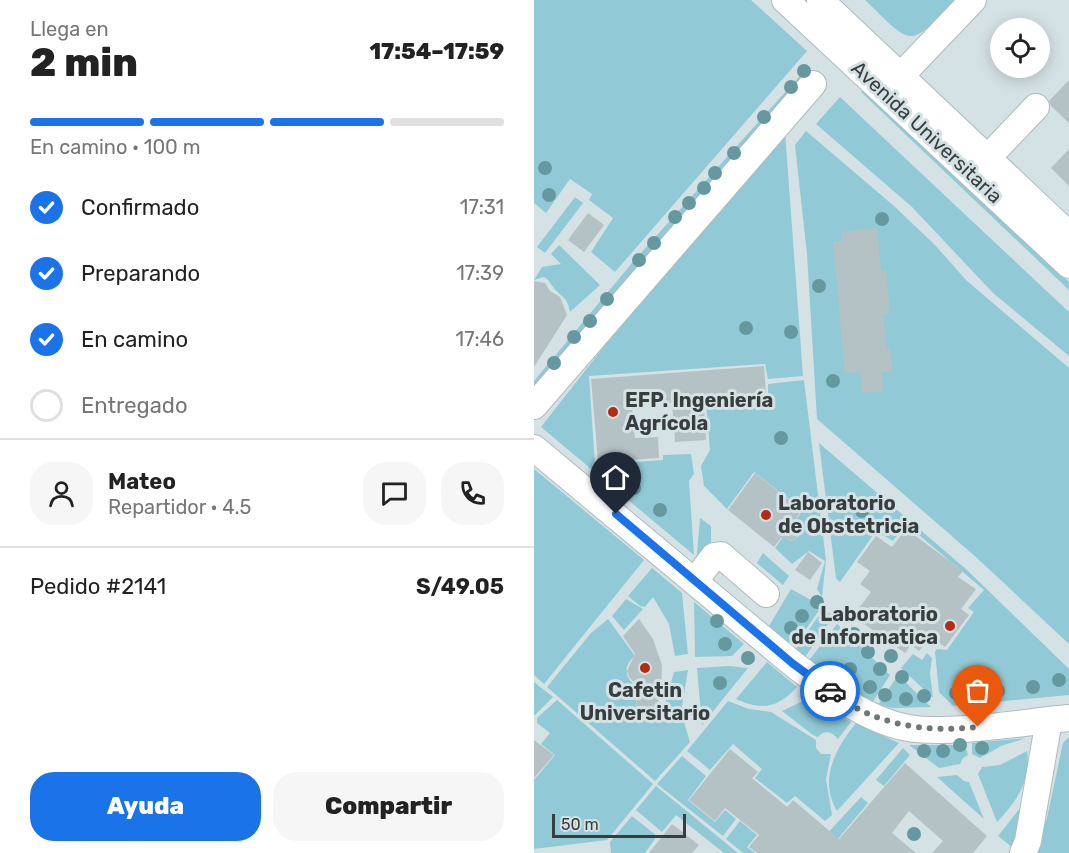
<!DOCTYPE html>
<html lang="es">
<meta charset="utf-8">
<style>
:root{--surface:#fff;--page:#f6f6f6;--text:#222;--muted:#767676;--line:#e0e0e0;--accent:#1a73e8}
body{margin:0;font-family:Rubik,sans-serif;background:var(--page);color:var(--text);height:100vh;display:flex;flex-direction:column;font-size:22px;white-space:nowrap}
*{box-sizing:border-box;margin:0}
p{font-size:20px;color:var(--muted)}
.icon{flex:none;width:33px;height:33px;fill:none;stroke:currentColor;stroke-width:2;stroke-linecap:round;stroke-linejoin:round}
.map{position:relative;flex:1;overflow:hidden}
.sheet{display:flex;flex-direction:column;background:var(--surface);width:534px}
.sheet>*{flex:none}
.buttons{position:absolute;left:456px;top:18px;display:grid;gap:12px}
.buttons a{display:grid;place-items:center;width:60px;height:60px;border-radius:50%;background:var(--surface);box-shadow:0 3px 15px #0003;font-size:30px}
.scale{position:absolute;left:18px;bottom:15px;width:134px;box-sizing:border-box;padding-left:6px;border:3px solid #383d3e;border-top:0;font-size:16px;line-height:21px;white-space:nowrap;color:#383d3e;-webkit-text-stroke:4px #d5e2e5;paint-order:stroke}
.pin{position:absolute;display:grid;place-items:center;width:51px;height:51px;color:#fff;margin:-62px -26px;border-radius:50% 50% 50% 0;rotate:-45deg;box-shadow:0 0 6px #0007}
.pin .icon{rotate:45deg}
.courier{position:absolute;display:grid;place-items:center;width:60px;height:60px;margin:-30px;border:4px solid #1a73e8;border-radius:50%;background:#fff;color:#222;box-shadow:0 2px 8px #0007}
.overview em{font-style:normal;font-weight:800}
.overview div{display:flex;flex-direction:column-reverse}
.overview{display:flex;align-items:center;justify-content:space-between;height:102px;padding:0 30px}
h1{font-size:39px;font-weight:800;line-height:45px}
.bar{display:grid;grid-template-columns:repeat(4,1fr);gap:9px 6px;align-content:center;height:72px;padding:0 30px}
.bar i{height:8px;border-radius:4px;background:var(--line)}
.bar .current{background:var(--accent)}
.bar p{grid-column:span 4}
.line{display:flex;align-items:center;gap:15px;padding:0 30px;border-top:2px solid var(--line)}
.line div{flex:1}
.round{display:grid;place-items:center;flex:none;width:63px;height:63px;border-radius:24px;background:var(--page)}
ol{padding:0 30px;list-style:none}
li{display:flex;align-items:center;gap:18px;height:66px}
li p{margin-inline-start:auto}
li .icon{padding:6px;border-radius:50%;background:var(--accent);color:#fff;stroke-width:4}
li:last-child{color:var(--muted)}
li i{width:33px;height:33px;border:3px solid var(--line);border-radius:50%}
.primary-button{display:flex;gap:12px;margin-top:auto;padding:12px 30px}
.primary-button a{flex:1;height:69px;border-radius:24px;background:var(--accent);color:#fff;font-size:24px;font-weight:800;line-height:69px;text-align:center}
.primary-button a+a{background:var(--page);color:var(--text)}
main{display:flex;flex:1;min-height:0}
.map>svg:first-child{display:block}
.green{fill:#91cad6}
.building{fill:#b5c2c5}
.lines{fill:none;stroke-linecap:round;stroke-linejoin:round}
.minor-casing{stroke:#aebbbe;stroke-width:28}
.minor{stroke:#fff;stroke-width:26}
.tree{fill:#6698a0}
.done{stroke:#6f7778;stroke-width:6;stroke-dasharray:0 10.8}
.route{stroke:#1a73e8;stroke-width:8}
.poi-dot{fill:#b62a13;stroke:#d5e2e5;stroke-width:2}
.labels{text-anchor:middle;stroke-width:6;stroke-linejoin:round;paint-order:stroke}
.street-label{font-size:20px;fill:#383d3e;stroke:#d5e2e5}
.poi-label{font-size:20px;font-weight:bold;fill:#383d3e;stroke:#d5e2e5;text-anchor:start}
</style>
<main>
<section class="sheet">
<div class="overview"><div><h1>2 min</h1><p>Llega en</p></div><em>17:54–17:59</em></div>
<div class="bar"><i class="current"></i><i class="current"></i><i class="current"></i><i></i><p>En camino · 100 m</p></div>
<ol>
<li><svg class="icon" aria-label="check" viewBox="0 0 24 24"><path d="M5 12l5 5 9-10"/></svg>Confirmado<p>17:31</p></li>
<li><svg class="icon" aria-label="check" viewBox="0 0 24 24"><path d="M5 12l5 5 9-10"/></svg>Preparando<p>17:39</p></li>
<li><svg class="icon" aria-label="check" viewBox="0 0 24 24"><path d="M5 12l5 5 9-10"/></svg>En camino<p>17:46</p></li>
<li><i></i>Entregado</li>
</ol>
<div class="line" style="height:108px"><a class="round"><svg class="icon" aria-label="person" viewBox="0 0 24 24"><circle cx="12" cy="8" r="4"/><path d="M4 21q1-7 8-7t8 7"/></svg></a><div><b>Mateo</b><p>Repartidor · 4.5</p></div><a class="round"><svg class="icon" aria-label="chat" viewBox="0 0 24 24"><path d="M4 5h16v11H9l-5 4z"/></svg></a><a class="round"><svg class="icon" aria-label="phone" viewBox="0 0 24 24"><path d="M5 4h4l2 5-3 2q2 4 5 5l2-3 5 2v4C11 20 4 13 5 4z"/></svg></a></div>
<div class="line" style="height:78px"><div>Pedido #2141</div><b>S/49.05</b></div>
<div class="primary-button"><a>Ayuda</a><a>Compartir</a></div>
</section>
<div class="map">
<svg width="535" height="853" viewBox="0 0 535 853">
<rect width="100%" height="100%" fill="#d5e2e5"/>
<g class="green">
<polygon points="0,0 217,0 273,51 81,272 57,252 79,218 55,200 58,194 36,179 12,213 0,203"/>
<path d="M 331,0 L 421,0 C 374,50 379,46 331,0 Z"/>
<polygon points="271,70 276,75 0,396 0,381 98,263"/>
<polygon points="332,87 535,282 535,290 327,92"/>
<polygon points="306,97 535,312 535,356 459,293 378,207 282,124"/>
<polygon points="272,131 360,206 401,245 432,280 535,368 535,644 443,558 283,419 273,254 261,145"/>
<polygon points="251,132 269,376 234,379 231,364 55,376 61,465 129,460 129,455 157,454 160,474 155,481 160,555 7,427 108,298"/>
<polygon points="41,197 49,203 11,253 3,247"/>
<path d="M 25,245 L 66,285 L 36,312 C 33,296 29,299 20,288 C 15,283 17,281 10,277 L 0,280 L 8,267 L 27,264 L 17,254 Z"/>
<polygon points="270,380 292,560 288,597 283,589 291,561 275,551 258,564 241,548 249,537 257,541 264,537 267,529 261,521 269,510 220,472 193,509 170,486 167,466 176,450 172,403 193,402 194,408 208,407 208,398 234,396 234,384"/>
<polygon points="285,443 433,570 535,669 535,695 419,706 405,692 401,652 403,649 413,650 415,647 440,612 434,608 450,590 372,524 359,541 342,531 306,582 302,578"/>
<polygon points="0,469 110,560 10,684 0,675"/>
<polygon points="166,518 177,526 177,552 162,565"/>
<polygon points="229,553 255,576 249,585 223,563"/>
<polygon points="118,568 148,593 154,654 141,656 135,624 119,597 111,607 106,606 94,596"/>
<polygon points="257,589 277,600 286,609 259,648 235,626"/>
<polygon points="92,599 109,609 90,630 78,616"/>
<polygon points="160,602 210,644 198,656 161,657"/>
<polygon points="290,608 299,617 271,657 261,650"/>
<path d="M 74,619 L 101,656 C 88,666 91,680 104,687 L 101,710 L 121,715 L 125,704 L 131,704 L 140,672 L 154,670 L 147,712 L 156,742 L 121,781 L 13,687 L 57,633 Z"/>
<polygon points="303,624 356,675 338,703 273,663"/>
<polygon points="393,653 398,658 396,673 399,698 367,668 379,654 388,660"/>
<path d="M 233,662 L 263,687 C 244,708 228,711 202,699 Z"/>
<polygon points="195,666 214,668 168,725 163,668"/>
<polygon points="364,675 397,707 359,708 344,705"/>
<polygon points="0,682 19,697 0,716"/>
<path d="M 273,694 L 317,722 L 304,739 C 298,732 291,729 284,737 L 279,735 L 248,711 L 267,702 Z"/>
<polygon points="23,700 119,784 73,840 0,849 0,780 21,755 7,744 16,733 3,723 3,718"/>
<polygon points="194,701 215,709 237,712 282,740 282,748 287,754 297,754 292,779 298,815 291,821 261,796 253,803 221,778 228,769 199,744 176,770 153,751"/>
<path d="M 322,723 L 365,743 L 303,811 C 284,779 302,748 322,723 Z"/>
<polygon points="535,737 535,853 500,853 513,818 529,743"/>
<polygon points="492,738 467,746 446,758 438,754 438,743"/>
<polygon points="375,745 431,745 434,755 429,758 426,764 405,768"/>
<polygon points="369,748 376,755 350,786 342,780"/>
<path d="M 493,751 C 498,779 482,803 463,822 L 444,774 L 448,767 L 466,765 Z"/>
<polygon points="148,756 172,776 154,800 181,822 191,810 202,819 189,836 123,784"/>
<polygon points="423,775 430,781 435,782 450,819 403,777"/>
<polygon points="122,786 204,853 190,853 142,815 128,832 102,810"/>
<polygon points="327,797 334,803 292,853 280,848"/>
<polygon points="495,797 479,848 464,836"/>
<polygon points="98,816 123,836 111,853 77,853 76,842"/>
<polygon points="206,821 223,835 213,847 221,853 209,853 192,839"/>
</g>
<g class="building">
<polygon points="535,80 535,123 517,106 515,101"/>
<polygon points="535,149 535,186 517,168"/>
<polygon points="54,213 70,225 50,252 34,240"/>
<polygon points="343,228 347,271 352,270 356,313 349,314 353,349 356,349 359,371 348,372 349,391 328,393 326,372 311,373 299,242 308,241 307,232"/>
<polygon points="0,281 11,283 16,291 26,297 33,315 0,367"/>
<polygon points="230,366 232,395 206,397 207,406 170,409 172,440 141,442 138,403 98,406 101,438 124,437 125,458 64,462 57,379"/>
<polygon points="221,473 268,510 263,517 266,529 261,541 247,538 240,547 194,510"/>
<polygon points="372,529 429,571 424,577 442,589 427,609 435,615 411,647 396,637 385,651 377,645 371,653 319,616 337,592 326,584 336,571 323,562 342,536 358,547"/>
<polygon points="274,552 288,563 276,580 261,570"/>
<polygon points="105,619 119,639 128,665 127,693 120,713 101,708 105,687 95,677 93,671 101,654 89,636"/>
<polygon points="0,740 20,755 0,778"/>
<polygon points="196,749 224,772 218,778 253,807 259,800 305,839 371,763 453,836 439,853 398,853 409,841 375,811 358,833 382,853 223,853 215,847 225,835 191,808 181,821 155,800"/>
<polygon points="138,824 165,845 158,853 115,853"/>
</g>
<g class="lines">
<defs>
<g id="minor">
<polyline points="251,0 535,265"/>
<polyline points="286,0 535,235"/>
<polyline points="356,87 439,0"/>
<polyline points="442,170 502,107"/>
<polyline points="0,406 279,84"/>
<path d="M 0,448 L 258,663 C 292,689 331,720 374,728 C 417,735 490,722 535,718"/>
<polyline points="161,581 180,556 187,555 232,594"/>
<polyline points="489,853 494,841 515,720"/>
</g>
</defs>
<use href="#minor" class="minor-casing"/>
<use href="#minor" class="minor"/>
</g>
<g class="tree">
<circle cx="270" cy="71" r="7"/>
<circle cx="257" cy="87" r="7"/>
<circle cx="230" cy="117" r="7"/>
<circle cx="200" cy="153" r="7"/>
<circle cx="11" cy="168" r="7"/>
<circle cx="181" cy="173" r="7"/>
<circle cx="170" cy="188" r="7"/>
<circle cx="15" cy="195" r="7"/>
<circle cx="155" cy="203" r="7"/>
<circle cx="141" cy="217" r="7"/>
<circle cx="348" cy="219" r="7"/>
<circle cx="120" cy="243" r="7"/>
<circle cx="105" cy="260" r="7"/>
<circle cx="285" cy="286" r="7"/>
<circle cx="73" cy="299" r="7"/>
<circle cx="56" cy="321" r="7"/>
<circle cx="212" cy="328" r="7"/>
<circle cx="257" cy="332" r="7"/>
<circle cx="40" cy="337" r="7"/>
<circle cx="20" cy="363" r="7"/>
<circle cx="299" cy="381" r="7"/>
<circle cx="247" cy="438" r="7"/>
<circle cx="100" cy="488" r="7"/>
<circle cx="126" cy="510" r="7"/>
<circle cx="328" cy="511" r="7"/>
<circle cx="283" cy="602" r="7"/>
<circle cx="268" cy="616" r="7"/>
<circle cx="183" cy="621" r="7"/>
<circle cx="257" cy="628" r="7"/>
<circle cx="320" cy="634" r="7"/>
<circle cx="191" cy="644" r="7"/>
<circle cx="334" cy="652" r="7"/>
<circle cx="357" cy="656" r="7"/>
<circle cx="214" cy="658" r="7"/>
<circle cx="316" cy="669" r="7"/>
<circle cx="346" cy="669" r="7"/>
<circle cx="368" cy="677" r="7"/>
<circle cx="525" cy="680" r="7"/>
<circle cx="186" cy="683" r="7"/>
<circle cx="336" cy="687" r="7"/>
<circle cx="499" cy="687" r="7"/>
<circle cx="464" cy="691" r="7"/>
<circle cx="422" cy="693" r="7"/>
<circle cx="351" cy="695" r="7"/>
<circle cx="390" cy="696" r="7"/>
<circle cx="372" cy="699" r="7"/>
<circle cx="426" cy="745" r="7"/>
<circle cx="448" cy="748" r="7"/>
<circle cx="390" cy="751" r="7"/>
<circle cx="409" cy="751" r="7"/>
<circle cx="380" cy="834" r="7"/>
</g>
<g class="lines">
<path class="done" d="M 296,691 C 340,725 390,733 444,727"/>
<polyline class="route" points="82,514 258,663 296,691"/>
</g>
<g class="poi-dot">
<circle cx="79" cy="412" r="6"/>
<circle cx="232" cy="515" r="6"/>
<circle cx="416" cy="626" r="6"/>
<circle cx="111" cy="668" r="6"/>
</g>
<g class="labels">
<g class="street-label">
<text transform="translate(393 132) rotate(43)" y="7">Avenida Universitaria</text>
</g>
<g class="poi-label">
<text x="91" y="407">EFP. Ingeniería<tspan x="91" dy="23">Agrícola</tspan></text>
<text x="244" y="510">Laboratorio<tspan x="244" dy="23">de Obstetricia</tspan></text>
<text x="404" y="621" text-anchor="end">Laboratorio<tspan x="404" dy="23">de Informatica</tspan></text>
<text x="111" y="697" text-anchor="middle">Cafetin<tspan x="111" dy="23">Universitario</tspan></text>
</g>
</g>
</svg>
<div class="buttons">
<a><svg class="icon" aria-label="locate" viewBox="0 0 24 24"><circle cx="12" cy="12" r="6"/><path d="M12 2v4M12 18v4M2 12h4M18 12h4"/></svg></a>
</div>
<div class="scale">50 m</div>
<div class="pin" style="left:444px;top:727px;background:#ea580c"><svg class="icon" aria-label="bag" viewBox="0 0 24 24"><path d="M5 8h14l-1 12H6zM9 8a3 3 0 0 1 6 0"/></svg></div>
<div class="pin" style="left:82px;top:514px;background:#1f2937"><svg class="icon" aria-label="home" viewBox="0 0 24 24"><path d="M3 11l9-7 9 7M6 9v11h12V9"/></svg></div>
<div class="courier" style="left:296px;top:691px"><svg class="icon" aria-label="car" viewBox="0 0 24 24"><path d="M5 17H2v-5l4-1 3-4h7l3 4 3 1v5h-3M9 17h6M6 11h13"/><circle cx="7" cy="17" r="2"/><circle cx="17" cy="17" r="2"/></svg></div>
</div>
</main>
